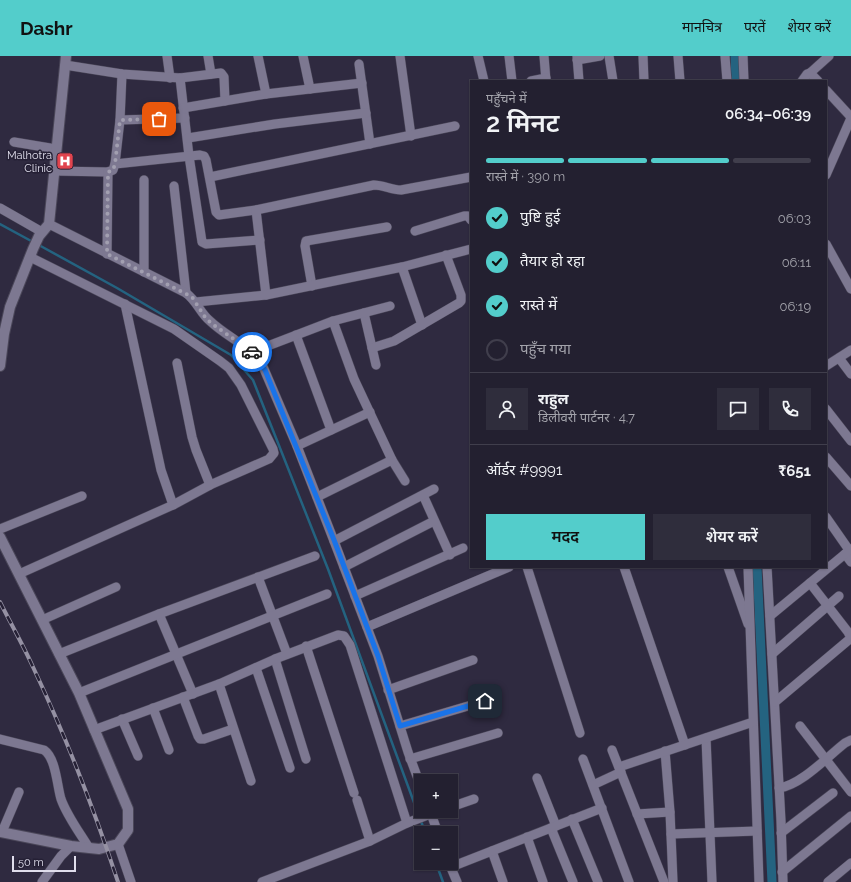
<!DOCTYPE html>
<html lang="hi">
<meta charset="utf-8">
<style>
:root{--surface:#232030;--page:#2f2d3c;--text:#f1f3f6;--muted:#a3a3ab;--line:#403e4c;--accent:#53cdcb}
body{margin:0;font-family:Raleway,"Noto Sans Devanagari",sans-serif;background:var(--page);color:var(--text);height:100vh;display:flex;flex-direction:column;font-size:15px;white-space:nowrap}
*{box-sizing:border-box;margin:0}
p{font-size:13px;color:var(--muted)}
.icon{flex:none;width:22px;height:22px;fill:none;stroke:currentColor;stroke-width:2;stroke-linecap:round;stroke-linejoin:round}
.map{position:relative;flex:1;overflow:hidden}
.sheet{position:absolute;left:470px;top:24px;width:357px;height:488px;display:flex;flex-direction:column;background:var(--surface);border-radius:0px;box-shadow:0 1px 3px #0004,0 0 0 1px var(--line)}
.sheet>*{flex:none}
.tools{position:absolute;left:414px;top:718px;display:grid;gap:8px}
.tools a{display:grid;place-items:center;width:44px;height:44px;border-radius:0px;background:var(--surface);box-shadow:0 1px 3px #0004,0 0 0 1px var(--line);font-size:20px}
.scale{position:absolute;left:12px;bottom:10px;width:64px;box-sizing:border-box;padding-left:4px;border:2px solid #e0deec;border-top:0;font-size:11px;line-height:14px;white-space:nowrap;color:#e0deec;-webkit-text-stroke:3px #252035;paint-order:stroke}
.pin{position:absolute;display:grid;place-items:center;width:34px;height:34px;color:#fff;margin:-17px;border-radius:8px;box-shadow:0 2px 6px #0006}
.courier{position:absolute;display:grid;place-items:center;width:40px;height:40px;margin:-20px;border:3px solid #1a73e8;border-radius:50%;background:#fff;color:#222;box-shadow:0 1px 5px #0007}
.summary em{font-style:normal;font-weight:600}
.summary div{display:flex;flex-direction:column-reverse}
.summary{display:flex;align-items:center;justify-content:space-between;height:68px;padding:0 16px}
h1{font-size:26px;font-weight:600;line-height:30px}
.bar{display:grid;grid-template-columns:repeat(4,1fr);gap:6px 4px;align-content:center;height:48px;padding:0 16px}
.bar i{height:5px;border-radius:3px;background:var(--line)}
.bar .selected{background:var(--accent)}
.bar p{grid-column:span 4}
.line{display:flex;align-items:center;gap:10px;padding:0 16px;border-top:1px solid var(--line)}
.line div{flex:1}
.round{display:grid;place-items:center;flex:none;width:42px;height:42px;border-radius:0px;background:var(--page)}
ol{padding:0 16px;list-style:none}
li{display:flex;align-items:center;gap:12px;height:44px}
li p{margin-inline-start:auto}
li .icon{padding:4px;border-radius:50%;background:var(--accent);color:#111;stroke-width:4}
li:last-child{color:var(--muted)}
li i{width:22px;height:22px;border:2px solid var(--line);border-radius:50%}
.primary-button{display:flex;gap:8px;margin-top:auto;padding:8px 16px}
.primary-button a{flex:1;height:46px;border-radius:0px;background:var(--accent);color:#111;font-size:16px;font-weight:600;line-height:46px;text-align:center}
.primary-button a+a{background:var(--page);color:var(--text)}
header{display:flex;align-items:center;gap:24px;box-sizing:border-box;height:56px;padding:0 20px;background:var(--accent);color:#111}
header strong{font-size:19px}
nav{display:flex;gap:22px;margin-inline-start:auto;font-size:14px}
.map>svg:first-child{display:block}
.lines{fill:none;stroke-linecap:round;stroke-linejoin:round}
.stream{stroke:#246380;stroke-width:2.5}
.canal{stroke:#246380;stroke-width:9}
.building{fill:#654d5c}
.minor-casing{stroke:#4b4759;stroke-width:10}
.tertiary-casing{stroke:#4b4759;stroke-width:12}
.minor{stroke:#7d7891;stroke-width:9}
.tertiary{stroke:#7d7891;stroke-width:10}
.rail-casing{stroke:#9591a3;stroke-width:4}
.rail{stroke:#252035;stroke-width:2.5;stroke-dasharray:8;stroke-linecap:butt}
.done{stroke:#a29fb0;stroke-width:4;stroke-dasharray:0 7.2}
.route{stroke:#1a73e8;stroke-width:5}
.labels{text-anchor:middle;stroke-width:3;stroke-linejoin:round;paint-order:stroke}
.poi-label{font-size:11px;fill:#e0deec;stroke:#252035;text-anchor:end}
</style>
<header>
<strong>Dashr</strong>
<nav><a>मानचित्र</a><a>परतें</a><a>शेयर करें</a></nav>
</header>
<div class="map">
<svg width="851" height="826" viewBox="0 0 851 826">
<rect width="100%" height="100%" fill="#2f2a40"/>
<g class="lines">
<g class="stream">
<polyline points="0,168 33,186"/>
<polyline points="37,188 117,232 231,299 253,324 328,513 419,760"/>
<polyline points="421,765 425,777"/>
<polyline points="436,807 443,826"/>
</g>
<g class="canal">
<polyline points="735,0 736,25"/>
<polyline points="757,511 772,826"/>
</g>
</g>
<polygon class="building" points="58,96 72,97 71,109 57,108"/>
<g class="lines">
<defs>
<g id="minor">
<polyline points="167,0 170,22"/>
<polyline points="208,0 211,18"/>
<polyline points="258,0 266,38"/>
<polyline points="303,0 310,33"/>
<polyline points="400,0 411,80"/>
<polyline points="478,0 484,25"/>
<polyline points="509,0 512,25"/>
<polyline points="544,0 546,25"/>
<polyline points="577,0 579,25"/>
<polyline points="609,0 613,25"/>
<polyline points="643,0 644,25"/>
<polyline points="678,0 680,25"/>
<polyline points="725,0 727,25"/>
<polyline points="743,0 744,25"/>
<polyline points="577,4 600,0"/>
<polyline points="359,8 370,88"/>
<polyline points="65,9 122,18 180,22 221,17 224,21 225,45"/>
<polyline points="810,17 829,0"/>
<polyline points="180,22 189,100 202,186 206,188 260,184"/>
<polyline points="531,25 546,22"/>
<polyline points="802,25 807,18 810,17 818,25"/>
<polyline points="826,34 851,61"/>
<polyline points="183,52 266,38 362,27"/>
<polyline points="120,64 185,62"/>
<polyline points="188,82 275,68 366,57"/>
<polyline points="14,86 56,93"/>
<polyline points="115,108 120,64 122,18"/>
<path d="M 55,115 L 108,116 L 113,114 L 115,108 L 200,99 L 204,100 L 206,104 L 216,156 L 219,159 L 256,154 L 374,129 C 383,129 392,134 401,134 L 471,121"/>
<polyline points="826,119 851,62"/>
<polyline points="210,121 455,70"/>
<polyline points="174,130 186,237"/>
<polyline points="0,152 42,176"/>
<polyline points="256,154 266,239"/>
<path d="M 49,168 L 186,237 C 197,245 200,257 210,265 C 227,281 245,287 261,306 L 297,390 L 334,485 L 378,600 L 408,696 L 421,731"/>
<polyline points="415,175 464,160 468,160 471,164"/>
<polyline points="826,188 851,233"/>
<polyline points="107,198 108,116"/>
<polyline points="402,211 422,269"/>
<polyline points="144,216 144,124"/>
<polyline points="312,230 305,190 306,185 387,171"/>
<polyline points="196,246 266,239 402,211 471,193"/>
<polyline points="125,248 161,414 173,449"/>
<polyline points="364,257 376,309"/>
<polyline points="333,265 354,323 392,404 405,425"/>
<polyline points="296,279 331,374"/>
<polyline points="372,292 394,285 459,247 461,245 461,239 446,199"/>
<polyline points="252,296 333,265 390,250"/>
<polyline points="839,302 851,318"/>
<polyline points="177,307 192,381 196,394 210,429"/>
<polyline points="826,310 851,294"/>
<polyline points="826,353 851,385"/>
<polyline points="297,390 370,356"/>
<polyline points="826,401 851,430"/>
<polyline points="423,439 450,499"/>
<polyline points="317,441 392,404"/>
<polyline points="826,461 849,494"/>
<polyline points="0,473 82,440"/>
<polyline points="334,485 434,433"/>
<polyline points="845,498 851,506"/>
<polyline points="344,511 434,465"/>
<polyline points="527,511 580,677"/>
<polyline points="624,511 685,689"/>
<polyline points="728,511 748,568"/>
<polyline points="748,511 759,826"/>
<polyline points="767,511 781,765 783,826"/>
<polyline points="19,518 173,449 210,429 269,403 274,397 273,393 241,329 229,312 220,305 174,273 30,201"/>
<polyline points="258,521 287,598"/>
<polyline points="355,540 463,492"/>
<polyline points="159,558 193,638"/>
<polyline points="770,560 851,493"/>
<polyline points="42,564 116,531"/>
<polyline points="367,571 509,511"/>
<polyline points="306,590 354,737"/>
<polyline points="59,598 159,558 315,500"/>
<polyline points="772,598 839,540"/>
<polyline points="275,603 306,703"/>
<polyline points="256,612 290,712"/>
<polyline points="219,628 251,725"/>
<polyline points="388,634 473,604"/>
<polyline points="79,637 327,538"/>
<polyline points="183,641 198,680 200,683 204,683 233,673"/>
<polyline points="775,646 851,582 848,576 810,527"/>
<polyline points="153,652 169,694"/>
<polyline points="122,663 138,700"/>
<polyline points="400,670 485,645"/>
<polyline points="800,670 851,736"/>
<polyline points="94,674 219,628 275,603 338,579 344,580 350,589 407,767"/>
<polyline points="706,682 712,826"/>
<path d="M 0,683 L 44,694 C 56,702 57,730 61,743 C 67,760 80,777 89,792"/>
<polyline points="612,694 664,826"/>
<polyline points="665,695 670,756 673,826"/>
<polyline points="410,703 498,677"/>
<polyline points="583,703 629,826"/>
<polyline points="619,711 753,666"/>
<polyline points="537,722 556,770"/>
<polyline points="593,729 621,716"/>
<path d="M 779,732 C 801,729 827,701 845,687 L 851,684"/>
<polyline points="357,744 370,785"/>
<polyline points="451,751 474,743"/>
<polyline points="430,755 438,777"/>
<polyline points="637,758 670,756"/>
<polyline points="572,763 598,826"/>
<polyline points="551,772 573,826"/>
<polyline points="2,776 19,736"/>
<polyline points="781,777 833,737"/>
<polyline points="671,778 757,775"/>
<polyline points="527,781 543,826"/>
<polyline points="118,788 131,826"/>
<polyline points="492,795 503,826"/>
<polyline points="449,807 457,826"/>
<polyline points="451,811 602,752"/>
<polyline points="782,816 851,760"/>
<polyline points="42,826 61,800 71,790"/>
<polyline points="262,826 370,785 407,767 438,755"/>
<polyline points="828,826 851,807"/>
</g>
<g id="tertiary">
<polyline points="0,310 4,278 10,251 33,193 39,180 49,168 66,0"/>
<polyline points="0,481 79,637 128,753 128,774 118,788 99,793 71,790 0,776"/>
</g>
</defs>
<use href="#minor" class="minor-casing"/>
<use href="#tertiary" class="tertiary-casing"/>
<use href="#minor" class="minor"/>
<use href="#tertiary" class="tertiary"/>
<defs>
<path id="rail" d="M 0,546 C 11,568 23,589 33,611 C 66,681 94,753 118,826"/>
</defs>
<use href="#rail" class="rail-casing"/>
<use href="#rail" class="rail"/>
</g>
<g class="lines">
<polyline class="done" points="159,63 120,64 115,108 113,114 108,116 107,198 192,241 205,261 211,267 252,296"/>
<polyline class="route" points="252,296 265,314 334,484 378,600 400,670 485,645"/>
</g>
<defs>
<symbol id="hospital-square" viewBox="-11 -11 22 22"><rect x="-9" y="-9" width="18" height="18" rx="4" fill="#e0444e" stroke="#252035"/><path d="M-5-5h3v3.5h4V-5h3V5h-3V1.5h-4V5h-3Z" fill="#fff"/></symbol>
</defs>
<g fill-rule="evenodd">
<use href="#hospital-square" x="55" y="95" width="20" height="20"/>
</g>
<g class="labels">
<g class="poi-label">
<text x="52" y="103">Malhotra<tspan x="52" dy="13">Clinic</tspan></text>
</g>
</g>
</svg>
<div class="tools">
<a>+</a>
<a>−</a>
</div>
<div class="scale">50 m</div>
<div class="pin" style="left:159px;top:63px;background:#ea580c"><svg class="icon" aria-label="bag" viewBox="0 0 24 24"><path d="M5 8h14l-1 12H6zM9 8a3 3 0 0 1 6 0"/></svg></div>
<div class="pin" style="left:485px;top:645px;background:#1f2937"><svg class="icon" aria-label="home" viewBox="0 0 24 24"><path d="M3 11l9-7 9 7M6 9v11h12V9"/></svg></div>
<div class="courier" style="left:252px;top:296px"><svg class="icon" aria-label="car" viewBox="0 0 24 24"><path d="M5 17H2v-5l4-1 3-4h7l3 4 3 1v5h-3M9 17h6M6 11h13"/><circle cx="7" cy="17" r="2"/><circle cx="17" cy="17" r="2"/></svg></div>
<section class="sheet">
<div class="summary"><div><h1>2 मिनट</h1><p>पहुँचने में</p></div><em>06:34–06:39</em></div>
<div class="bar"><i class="selected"></i><i class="selected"></i><i class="selected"></i><i></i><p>रास्ते में · 390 m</p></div>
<ol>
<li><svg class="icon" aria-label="check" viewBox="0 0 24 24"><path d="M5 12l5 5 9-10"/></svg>पुष्टि हुई<p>06:03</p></li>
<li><svg class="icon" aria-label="check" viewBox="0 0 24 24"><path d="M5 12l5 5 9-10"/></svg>तैयार हो रहा<p>06:11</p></li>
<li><svg class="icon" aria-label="check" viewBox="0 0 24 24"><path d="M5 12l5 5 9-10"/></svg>रास्ते में<p>06:19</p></li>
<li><i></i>पहुँच गया</li>
</ol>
<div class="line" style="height:72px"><a class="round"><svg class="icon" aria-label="person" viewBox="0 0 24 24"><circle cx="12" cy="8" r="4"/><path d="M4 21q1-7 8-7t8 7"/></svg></a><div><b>राहुल</b><p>डिलीवरी पार्टनर · 4.7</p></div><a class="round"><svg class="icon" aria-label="chat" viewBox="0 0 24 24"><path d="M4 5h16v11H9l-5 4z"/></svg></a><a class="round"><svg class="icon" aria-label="phone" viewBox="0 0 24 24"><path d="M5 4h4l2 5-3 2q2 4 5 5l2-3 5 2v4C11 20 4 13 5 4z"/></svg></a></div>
<div class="line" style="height:52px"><div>ऑर्डर #9991</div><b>₹651</b></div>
<div class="primary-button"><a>मदद</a><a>शेयर करें</a></div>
</section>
</div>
